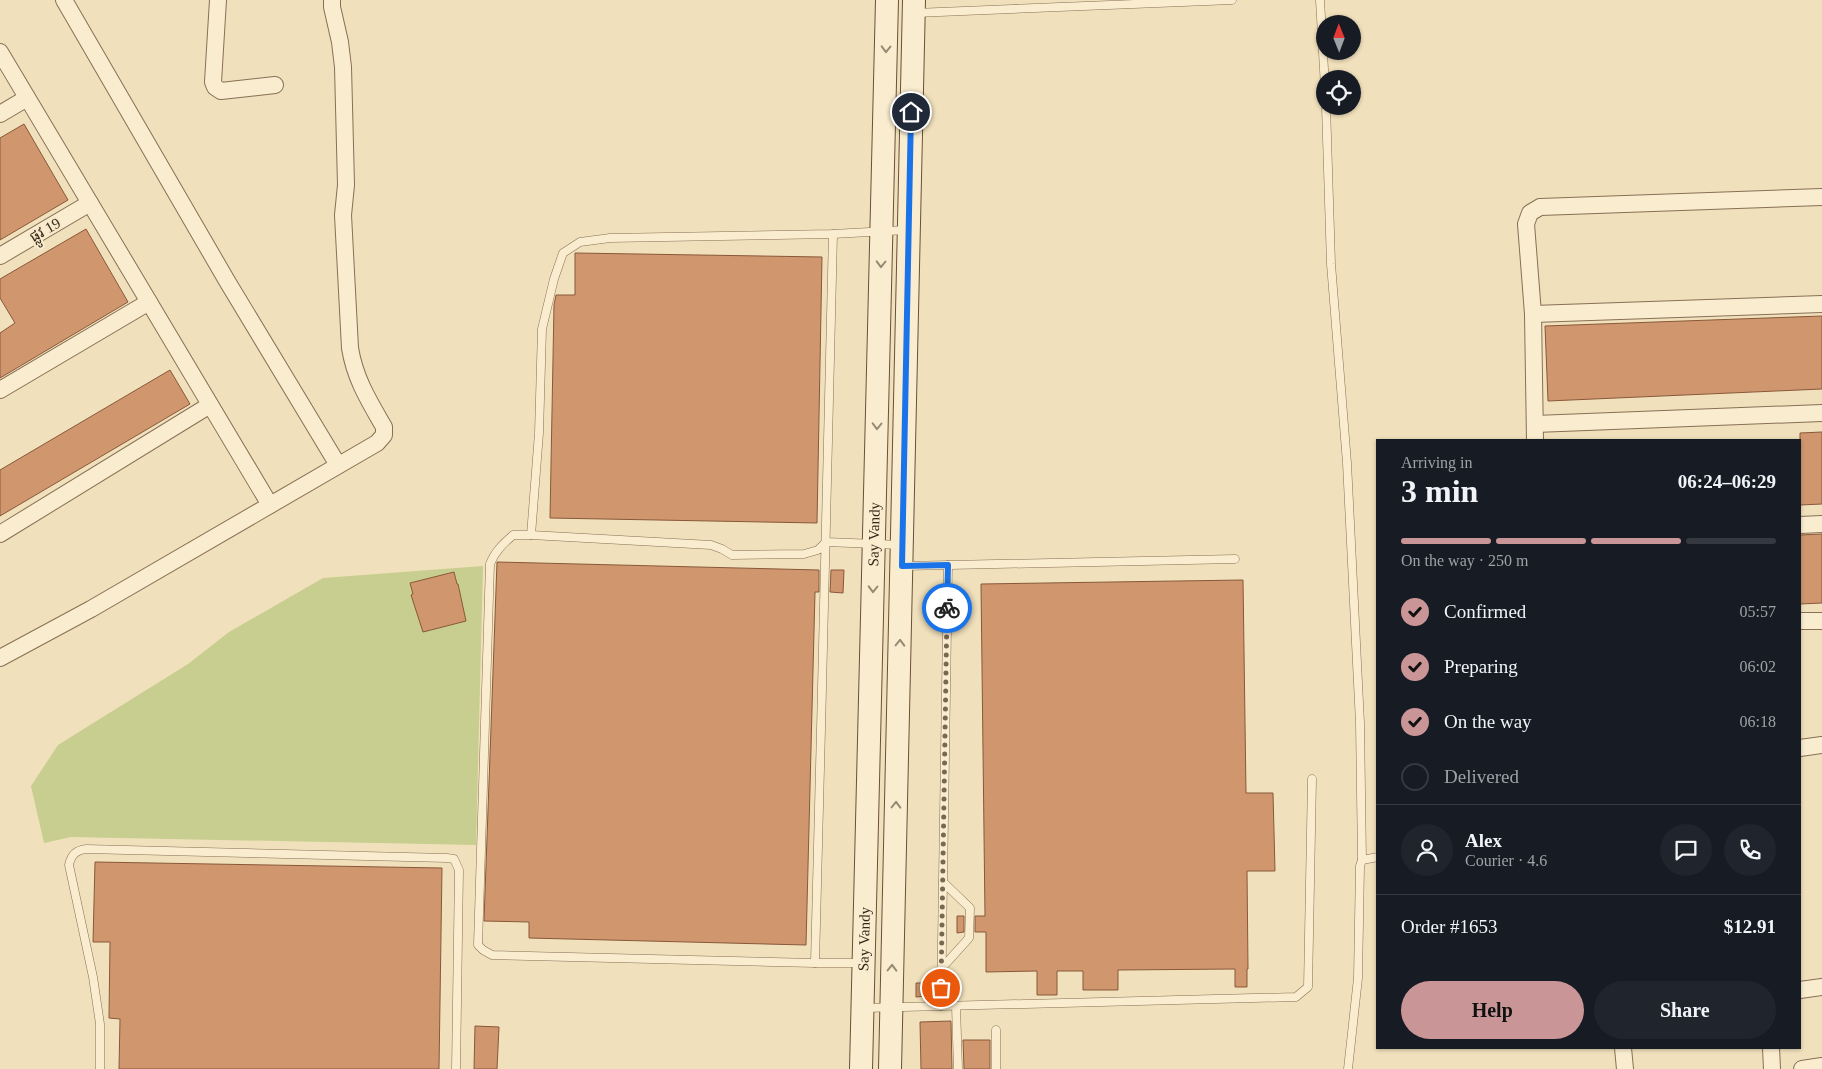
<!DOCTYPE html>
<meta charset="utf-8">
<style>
:root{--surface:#171b24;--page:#20242c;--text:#f1f3f6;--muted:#9ea1a6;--line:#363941;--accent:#c99597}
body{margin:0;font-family:"Times New Roman","Noto Sans Khmer",serif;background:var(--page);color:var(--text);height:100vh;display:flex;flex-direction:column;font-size:19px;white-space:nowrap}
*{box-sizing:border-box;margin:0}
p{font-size:16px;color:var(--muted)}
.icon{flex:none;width:28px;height:28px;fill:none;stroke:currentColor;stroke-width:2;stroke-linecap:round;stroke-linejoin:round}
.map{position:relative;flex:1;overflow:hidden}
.details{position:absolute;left:1376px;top:439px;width:425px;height:610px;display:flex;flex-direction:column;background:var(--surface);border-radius:0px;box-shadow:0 1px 4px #0004}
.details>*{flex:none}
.needle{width:32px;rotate:359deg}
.controls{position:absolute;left:1316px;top:15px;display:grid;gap:10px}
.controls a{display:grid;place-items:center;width:45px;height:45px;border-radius:50%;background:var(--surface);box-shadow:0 1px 4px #0004;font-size:25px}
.pin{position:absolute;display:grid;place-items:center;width:42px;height:42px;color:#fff;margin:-21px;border:2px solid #fff;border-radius:50%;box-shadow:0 1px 5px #0007}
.courier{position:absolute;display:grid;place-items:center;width:50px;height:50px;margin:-25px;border:4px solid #1a73e8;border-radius:50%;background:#fff;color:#222;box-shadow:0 1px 6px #0007}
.overview em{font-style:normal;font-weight:600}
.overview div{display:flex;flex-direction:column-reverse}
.overview{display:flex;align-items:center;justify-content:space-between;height:85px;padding:0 25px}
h1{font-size:32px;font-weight:600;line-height:38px}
.bar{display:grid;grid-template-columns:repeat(4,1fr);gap:8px 5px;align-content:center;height:60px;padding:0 25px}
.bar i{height:6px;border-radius:4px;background:var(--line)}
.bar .current{background:var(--accent)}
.bar p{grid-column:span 4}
.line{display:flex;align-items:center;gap:12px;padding:0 25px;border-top:1px solid var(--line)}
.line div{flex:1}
.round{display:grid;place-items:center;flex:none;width:52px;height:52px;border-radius:26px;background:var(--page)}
ol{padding:0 25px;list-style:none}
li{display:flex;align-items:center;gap:15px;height:55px}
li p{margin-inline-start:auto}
li .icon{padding:5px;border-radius:50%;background:var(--accent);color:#111;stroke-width:4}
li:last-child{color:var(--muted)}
li i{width:28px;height:28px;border:2px solid var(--line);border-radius:50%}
.button{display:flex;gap:10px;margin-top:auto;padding:10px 25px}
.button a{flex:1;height:58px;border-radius:30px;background:var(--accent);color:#111;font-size:20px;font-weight:600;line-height:58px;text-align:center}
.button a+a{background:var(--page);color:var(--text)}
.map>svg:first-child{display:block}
.green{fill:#c7ce8f}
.building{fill:#d0976f;stroke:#885839}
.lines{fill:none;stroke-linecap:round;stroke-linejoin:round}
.lane-casing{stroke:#886f55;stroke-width:9}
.street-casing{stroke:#886f55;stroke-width:18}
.secondary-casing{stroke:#695038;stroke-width:24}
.lane{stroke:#faedcf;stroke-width:8}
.street{stroke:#faedcf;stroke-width:16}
.secondary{stroke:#faedcf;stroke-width:22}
.oneway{stroke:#988a74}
.done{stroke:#776852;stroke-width:5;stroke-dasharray:0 9}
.route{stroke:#1a73e8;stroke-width:6}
.labels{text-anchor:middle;stroke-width:4.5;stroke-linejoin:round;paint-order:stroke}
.street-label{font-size:15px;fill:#36271a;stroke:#f7eacb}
</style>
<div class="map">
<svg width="1822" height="1069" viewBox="0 0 1822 1069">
<rect width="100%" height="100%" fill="#f0e0bb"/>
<polygon class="green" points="483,566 476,845 71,837 44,843 31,786 58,745 188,664 229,632 323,578"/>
<g class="building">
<polygon points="24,124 68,200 0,240 0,138"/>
<polygon points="86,229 128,302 0,378 0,333 15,323 0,298 0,279"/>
<polygon points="575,253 822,257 817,523 550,518 554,305 556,295 575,295"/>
<polygon points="1822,316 1822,389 1548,401 1545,326"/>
<polygon points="170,370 190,404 0,516 0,470"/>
<polygon points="1822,432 1822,504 1800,505 1800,433"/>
<polygon points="1822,534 1822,603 1800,604 1800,535"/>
<polygon points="497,562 819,570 819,592 815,592 806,945 529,938 529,922 484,921"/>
<polygon points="831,570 844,570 843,593 830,592"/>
<polygon points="454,572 457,584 458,584 466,621 423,632 411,595 413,594 410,583"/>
<polygon points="1243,580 1246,793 1273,793 1275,871 1247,871 1248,969 1247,969 1247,987 1235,987 1235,969 1118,970 1118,990 1083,990 1083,971 1057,971 1057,995 1037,995 1037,971 986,972 986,932 975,932 975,916 985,916 981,584"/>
<polygon points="95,862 442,868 439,1069 119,1069 120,1019 109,1018 110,942 93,942"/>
<polygon points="957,916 964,916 964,932 957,933"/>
<polygon points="916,983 926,983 927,996 916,997"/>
<polygon points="951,1021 952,1069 921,1069 920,1022"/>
<polygon points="475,1026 499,1027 497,1069 474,1069"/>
<polygon points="963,1040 990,1040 990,1069 964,1069"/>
</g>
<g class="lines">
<defs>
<g id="lane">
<polyline points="1320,0 1325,87"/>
<polyline points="915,13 1232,0"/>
<polyline points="1326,106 1331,264 1347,463 1360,723 1362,860"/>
<path d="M 833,234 C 828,477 821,720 815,963 L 492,955 L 483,950 L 478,945 L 490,564 C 495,551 503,544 513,535 L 531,535 L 711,545 L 722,549 L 732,555 L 804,554 L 818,550 L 826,542 L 901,545"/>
<polyline points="531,535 539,433 542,329 554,279 563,253 580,242 610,238 833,234 906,230"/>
<polyline points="904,566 1235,559"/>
<polyline points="815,963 861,963"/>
<polyline points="941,969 969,938 970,908 943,882"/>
<polyline points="941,1006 948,565"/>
<polyline points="956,1006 958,1069"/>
<polyline points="865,1008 1296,997 1308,987 1312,779"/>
<polyline points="996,1030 996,1069"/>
<path d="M 100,1069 L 100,1024 L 93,977 L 69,865 C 71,855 76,850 86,849 L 447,858 L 454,859 L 459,870 L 456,1069"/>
<polyline points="1348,1069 1358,978 1360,866 1362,860 1378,857"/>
</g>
<g id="street">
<polyline points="64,0 227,281 338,465"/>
<polyline points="218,0 213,82 215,87 221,91 275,85"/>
<polyline points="0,52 270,505"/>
<polyline points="0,114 27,98"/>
<polyline points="0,256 90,203"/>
<polyline points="1533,314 1822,304"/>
<polyline points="0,390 149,302"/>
<polyline points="1535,424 1822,413"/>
<polyline points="1535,440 1533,314 1526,224 1530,213 1540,207 1822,197"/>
<polyline points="1800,525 1822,524"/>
<polyline points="0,534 210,405"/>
<polyline points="1800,621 1822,621"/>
<path d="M 0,658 L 91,609 L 377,443 L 384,435 L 384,427 C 369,401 355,379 350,348 L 343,215 L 346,185 L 343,67 L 340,42 L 332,7 L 332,0"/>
<polyline points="1800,748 1822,745"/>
<polyline points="1800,990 1822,987"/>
<polyline points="1623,1048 1625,1069"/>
<polyline points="1771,1048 1772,1069"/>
<polyline points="1802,1069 1822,1066"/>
</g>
<g id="secondary">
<path id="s1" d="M 861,1069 L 887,0"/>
<polyline points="890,1069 914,0"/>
</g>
</defs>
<use href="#lane" class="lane-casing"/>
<use href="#street" class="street-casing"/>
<use href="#secondary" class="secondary-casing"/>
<use href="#lane" class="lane"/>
<use href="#street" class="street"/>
<use href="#secondary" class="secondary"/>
</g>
<defs><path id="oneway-chevron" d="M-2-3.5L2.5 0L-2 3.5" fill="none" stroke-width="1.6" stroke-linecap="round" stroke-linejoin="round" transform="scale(1.25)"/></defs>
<g class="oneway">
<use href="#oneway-chevron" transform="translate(886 49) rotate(91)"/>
<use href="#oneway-chevron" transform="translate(881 264) rotate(91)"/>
<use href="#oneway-chevron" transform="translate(877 426) rotate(91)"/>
<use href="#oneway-chevron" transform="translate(873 589) rotate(91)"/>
<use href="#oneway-chevron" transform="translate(900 643) rotate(-88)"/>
<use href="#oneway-chevron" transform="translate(896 805) rotate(-89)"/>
<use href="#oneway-chevron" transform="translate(892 968) rotate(-89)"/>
</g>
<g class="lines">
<polyline class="done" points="941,988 947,608"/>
<polyline class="route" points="911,112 902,566 948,565 947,608"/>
</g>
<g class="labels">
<g class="street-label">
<text transform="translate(45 230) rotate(-30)" y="5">ផ្លូវ 19</text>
<text dy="5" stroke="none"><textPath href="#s1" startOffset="535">Say Vandy</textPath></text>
<text dy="5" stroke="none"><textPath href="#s1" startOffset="130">Say Vandy</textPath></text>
</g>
</g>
</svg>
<div class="controls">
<a><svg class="needle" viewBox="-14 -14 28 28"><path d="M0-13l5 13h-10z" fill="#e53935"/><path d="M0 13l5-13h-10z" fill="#9ea1a6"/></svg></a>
<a><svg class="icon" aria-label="locate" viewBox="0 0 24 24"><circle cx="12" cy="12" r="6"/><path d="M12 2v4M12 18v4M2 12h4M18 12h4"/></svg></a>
</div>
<div class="pin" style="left:941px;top:988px;background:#ea580c"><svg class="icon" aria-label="bag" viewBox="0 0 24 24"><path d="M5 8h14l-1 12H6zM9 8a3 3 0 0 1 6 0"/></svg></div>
<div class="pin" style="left:911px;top:112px;background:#1f2937"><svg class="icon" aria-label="home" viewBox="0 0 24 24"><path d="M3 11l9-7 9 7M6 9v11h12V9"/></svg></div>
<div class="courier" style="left:947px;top:608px"><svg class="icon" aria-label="bike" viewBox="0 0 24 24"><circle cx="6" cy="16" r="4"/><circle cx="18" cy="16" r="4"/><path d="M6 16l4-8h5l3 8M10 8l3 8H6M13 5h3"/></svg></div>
<section class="details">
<div class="overview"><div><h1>3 min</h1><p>Arriving in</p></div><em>06:24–06:29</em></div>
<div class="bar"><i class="current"></i><i class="current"></i><i class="current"></i><i></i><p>On the way · 250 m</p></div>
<ol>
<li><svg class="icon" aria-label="check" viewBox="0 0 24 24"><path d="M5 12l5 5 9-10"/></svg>Confirmed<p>05:57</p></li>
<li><svg class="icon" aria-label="check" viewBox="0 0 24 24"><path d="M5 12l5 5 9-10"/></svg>Preparing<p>06:02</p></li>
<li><svg class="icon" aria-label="check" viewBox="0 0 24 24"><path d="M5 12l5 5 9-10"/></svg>On the way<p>06:18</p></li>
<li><i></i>Delivered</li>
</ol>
<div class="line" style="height:90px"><a class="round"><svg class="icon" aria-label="person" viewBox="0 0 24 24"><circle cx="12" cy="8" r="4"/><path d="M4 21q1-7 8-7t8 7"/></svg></a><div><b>Alex</b><p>Courier · 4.6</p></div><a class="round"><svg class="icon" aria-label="chat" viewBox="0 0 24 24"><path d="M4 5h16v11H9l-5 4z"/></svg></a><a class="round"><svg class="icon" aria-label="phone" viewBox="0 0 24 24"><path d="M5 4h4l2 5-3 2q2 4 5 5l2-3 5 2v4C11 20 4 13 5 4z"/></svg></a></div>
<div class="line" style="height:65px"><div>Order #1653</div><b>$12.91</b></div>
<div class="button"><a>Help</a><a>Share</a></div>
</section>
</div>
